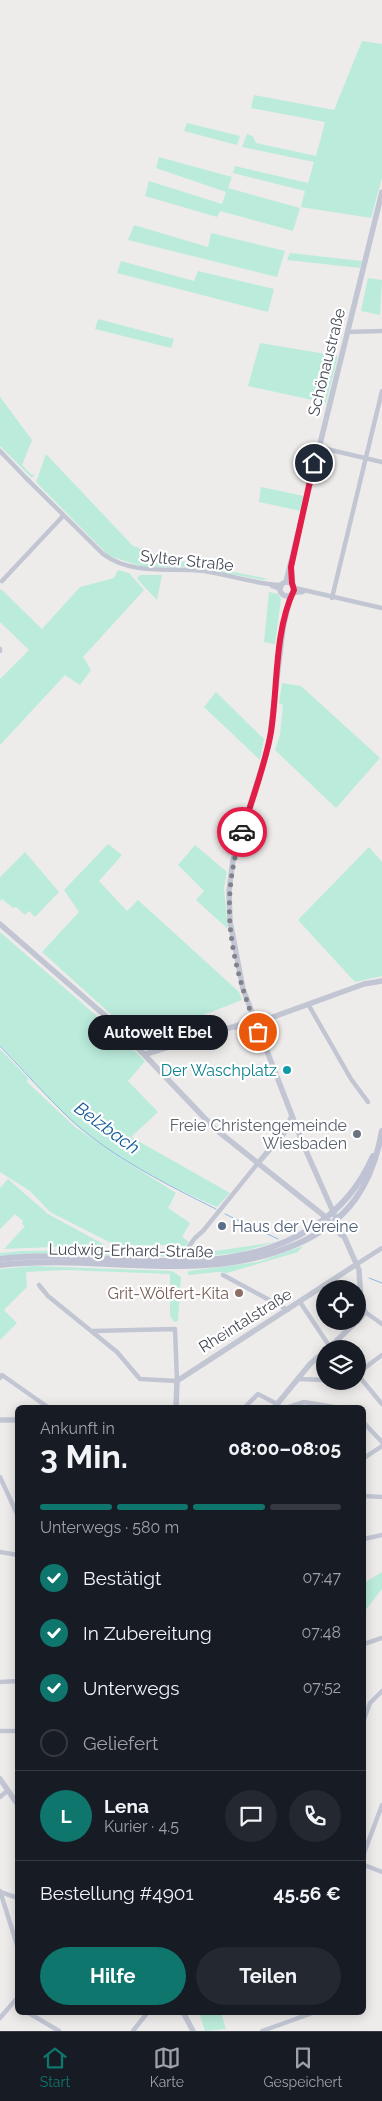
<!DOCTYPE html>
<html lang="de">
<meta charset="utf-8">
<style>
:root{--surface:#171b24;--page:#242831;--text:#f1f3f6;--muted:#9ea1a6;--line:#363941;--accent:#0f766e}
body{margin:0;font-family:Raleway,sans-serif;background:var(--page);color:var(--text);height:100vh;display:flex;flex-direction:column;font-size:19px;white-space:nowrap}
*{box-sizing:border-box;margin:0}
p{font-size:16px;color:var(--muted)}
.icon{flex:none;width:28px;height:28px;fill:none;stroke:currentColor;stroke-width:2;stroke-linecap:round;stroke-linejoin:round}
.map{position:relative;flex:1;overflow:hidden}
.side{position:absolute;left:15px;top:1405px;width:351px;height:610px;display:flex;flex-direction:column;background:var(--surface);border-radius:8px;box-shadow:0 2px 12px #0003}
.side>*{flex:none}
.tools{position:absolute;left:316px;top:1280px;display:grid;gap:10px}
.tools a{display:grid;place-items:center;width:50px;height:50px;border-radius:50%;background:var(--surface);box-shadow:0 2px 12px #0003;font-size:25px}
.pin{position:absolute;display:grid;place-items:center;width:42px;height:42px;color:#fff;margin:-21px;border:2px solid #fff;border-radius:50%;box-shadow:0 1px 5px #0007}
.courier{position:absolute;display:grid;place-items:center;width:50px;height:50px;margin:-25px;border:4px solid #e11d48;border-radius:50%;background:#fff;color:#222;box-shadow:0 1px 6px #0007}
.bubble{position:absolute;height:35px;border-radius:18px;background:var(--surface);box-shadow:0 2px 12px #0003;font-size:16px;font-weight:700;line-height:35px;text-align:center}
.overview em{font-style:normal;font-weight:700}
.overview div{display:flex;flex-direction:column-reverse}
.overview{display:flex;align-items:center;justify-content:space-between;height:85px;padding:0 25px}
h1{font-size:32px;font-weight:700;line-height:38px}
.bar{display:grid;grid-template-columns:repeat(4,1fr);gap:8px 5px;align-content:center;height:60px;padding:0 25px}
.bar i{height:6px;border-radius:4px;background:var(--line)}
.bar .on{background:var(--accent)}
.bar p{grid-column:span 4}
.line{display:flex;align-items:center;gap:12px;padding:0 25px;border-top:1px solid var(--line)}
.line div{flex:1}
.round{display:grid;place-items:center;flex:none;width:52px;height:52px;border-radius:26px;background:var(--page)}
ol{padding:0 25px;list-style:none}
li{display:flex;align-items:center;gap:15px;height:55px}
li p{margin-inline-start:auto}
li .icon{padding:5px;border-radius:50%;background:var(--accent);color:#fff;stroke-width:4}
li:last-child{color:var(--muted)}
li i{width:28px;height:28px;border:2px solid var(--line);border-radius:50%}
.button{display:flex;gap:10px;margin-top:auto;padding:10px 25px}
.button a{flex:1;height:58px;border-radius:30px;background:var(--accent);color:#fff;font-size:20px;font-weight:700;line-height:58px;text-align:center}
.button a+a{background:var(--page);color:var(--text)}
.menu{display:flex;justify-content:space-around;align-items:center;height:70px;border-top:1px solid var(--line);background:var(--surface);font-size:14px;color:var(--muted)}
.menu a{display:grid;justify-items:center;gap:2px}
.menu .on{color:var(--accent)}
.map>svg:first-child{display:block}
.green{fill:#bbebdb}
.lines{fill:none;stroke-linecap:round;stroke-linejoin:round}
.stream{stroke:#8ab9e5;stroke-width:1}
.minor{stroke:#c2c6d2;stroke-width:4.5}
.tertiary{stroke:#c2c6d2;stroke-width:5.5}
.secondary{stroke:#bfc3d4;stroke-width:6}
.done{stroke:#80838b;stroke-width:5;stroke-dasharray:0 9}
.route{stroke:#e11d48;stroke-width:6}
.culture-dot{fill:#0f9aa8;stroke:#fff;stroke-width:2}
.worship-dot{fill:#6b7280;stroke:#fff;stroke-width:2}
.service-dot{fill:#5c6f8a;stroke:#fff;stroke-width:2}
.education-dot{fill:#8d6e63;stroke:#fff;stroke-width:2}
.labels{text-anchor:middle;stroke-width:4.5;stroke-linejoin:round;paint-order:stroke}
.street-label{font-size:16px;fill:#454a57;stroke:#fff}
.culture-label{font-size:16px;fill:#0d838f;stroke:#fff;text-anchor:end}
.worship-label{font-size:16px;fill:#5b616d;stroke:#fff;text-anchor:end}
.service-label{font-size:16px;fill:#4e5e75;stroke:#fff;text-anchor:start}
.education-label{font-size:16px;fill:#785e54;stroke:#fff;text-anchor:end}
.water-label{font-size:18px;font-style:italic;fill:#14599b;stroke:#fff}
</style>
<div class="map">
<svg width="382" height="2031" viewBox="0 0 382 2031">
<rect width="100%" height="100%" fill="#eeeceb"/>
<g class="green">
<polygon points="362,41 382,44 382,178 371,218 301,207 305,191 233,173 235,166 308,183 314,162 242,147 247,134 253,136 256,143 316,156 325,122 251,108 254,95 334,110"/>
<polygon points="187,123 240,136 237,145 184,131"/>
<polygon points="159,157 232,177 228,188 300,208 293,231 220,211 217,217 145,196 149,181 222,204 226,192 156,168"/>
<polygon points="134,225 208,247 211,233 285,251 277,277 128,240"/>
<polygon points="290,253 362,261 360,268 287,260"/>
<polygon points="121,261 194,281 198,271 274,289 268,312 117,273"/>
<polygon points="368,278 382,280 380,315 361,311"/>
<polygon points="98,319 174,339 171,348 95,329"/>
<polygon points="260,343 338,356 326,403 248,386"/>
<polygon points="0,397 32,440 22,465 32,475 35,474 32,478 0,446"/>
<polygon points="46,454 133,546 176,560 268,579 263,580 194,567 144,567 109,556 36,482"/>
<polygon points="261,487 304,496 301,511 259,502"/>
<polygon points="118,570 129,573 144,590 83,657 91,670 80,685 65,675 0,745 0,679 29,650 0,622 0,591 1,589 42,629 80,587 114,578"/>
<polygon points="140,575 162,575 157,600 139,581 137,578"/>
<polygon points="269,592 278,594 281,599 275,644 264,642"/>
<polygon points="282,683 301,686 380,758 336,808 275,750 280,735 283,705 279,703"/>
<polygon points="216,692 264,739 260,760 204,707"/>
<polygon points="108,844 122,855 99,881 127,911 138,900 239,992 242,1000 193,1019 174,1041 146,1046 42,952 79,912 64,890"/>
<polygon points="195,845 227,872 224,888 228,929 196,900 204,891 178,865"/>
<polygon points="369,847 382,862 382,976 355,982 298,920"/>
<polygon points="25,852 59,892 35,917 29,911 25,915 16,907 13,908 2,899 0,901 0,877"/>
<path d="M 0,932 L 121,1037 L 145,1061 L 128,1081 L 158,1112 L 131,1137 L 230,1193 L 217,1207 C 166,1184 110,1157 69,1118 C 45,1095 23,1069 0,1045 Z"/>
<polygon points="0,1049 28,1078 27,1082 75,1127 120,1158 176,1193 168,1208 190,1223 182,1237 189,1242 184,1248 175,1245 115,1245 50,1212 30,1191 0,1172"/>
<polygon points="8,1179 48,1214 105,1245 4,1249 25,1226 22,1224 23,1221 15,1214 0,1229 0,1188"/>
<polygon points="276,1242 238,1253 186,1258 188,1255"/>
<polygon points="303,1246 298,1252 227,1273 218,1272 189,1275 187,1273 189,1271 258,1262"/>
<polygon points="160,1249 178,1251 181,1257 48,1253 0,1256 0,1253 21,1251"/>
<polygon points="33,1266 172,1271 181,1277 178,1321 174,1322 170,1316 170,1274 66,1270 26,1272 27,1287 4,1310 17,1323 0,1340 0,1269"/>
<polygon points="382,1572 382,1589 364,1612 364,1583"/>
<polygon points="199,2013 221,2013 226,2029 205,2031"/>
</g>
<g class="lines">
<g class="stream">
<path d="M 0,1046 C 23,1070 45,1095 69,1118 C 111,1157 166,1184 216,1209"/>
<polyline points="225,1214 278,1239"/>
<polyline points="369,1278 382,1283"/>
</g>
<g class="minor">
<polyline points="347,332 382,331"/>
<polyline points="318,447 382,462"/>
<polyline points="0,451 29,481"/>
<path d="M 27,479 L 103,554 C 133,576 170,567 204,571 C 230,575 255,584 281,585"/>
<polyline points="2,581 63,516"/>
<polyline points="272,586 280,589"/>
<polyline points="295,588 382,608"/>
<polyline points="294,593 303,592"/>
<polyline points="332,598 382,391"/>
<polyline points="0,649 0,651"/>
<polyline points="308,1004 351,1079 368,1102"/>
<polyline points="185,1252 195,1238 203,1231 258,1163"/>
<polyline points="357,1264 382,1248"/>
<polyline points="223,1275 288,1310"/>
<polyline points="39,1285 48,1296 117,1352 140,1379 177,1381 175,1329 93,1331"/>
<polyline points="300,1302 330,1347"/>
<polyline points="365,1312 382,1324"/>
<polyline points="358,1373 382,1355"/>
<polyline points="358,1375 382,1404"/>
<polyline points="0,1378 2,1375 49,1408"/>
<polyline points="298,1379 325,1380"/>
<polyline points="244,1408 258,1394 277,1404"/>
<polyline points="286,1408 304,1402 340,1408"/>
<polyline points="364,1423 382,1442"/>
<polyline points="364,1458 382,1446"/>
<polyline points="0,1477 18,1516"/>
<polyline points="364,1496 382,1497"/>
<polyline points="364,1539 382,1535"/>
<polyline points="0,1552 18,1555"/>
<polyline points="364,1644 382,1638"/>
<polyline points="0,1682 18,1681"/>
<polyline points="364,1719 370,1703 382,1691"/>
<polyline points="0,1731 18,1731"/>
<polyline points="0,1797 7,1791"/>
<polyline points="364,1853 382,1805"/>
<polyline points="364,1865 382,1872"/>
<polyline points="0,1891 18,1948"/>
<polyline points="0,1892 18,1898"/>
<polyline points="27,2012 59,2031"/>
<polyline points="0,2018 18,1997"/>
<polyline points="133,2031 148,2012"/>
<polyline points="262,2031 315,2012"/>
</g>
<g class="tertiary">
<circle cx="287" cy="589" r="7"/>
<polyline points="286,582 382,192"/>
<polyline points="290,596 283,629 269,744 233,860 229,891 230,921 243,989 303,1144 359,1270 361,1301 365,1312 358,1321"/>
<polyline points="0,924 117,1026 214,1128 323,1215 341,1235"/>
<polyline points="235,1027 262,1021 364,984 382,981"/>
<polyline points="146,1054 268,1016"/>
<polyline points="258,1163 284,1133 292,1116"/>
<polyline points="328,1349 357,1321"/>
<polyline points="176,1408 177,1381 357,1264"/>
<polyline points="274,1408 310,1364 325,1351"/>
<polyline points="0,1420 18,1420"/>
<polyline points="0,1779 18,1805"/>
<polyline points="183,2012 193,2031"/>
</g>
<g class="secondary">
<path d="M 0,1259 C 103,1246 219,1288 313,1227 C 341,1209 360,1186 373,1156"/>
<path d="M 0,1265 C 100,1253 201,1286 297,1244 C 349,1221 372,1185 382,1131"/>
</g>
</g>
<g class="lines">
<path class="done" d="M 242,832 C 218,906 231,961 258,1032"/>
<path class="route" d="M 242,832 C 252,799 265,766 271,732 C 278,687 274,632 294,590 L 292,583 L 291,567 L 314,463"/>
</g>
<circle class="culture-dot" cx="287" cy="1070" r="5"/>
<circle class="worship-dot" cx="357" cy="1134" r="5"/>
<circle class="service-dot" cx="222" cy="1226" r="5"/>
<circle class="education-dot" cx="239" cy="1293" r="5"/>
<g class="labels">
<g class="street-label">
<text transform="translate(326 362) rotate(-76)" y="6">Schönaustraße</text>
<text transform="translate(187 560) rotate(6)" y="6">Sylter Straße</text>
<text transform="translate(131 1250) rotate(1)" y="6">Ludwig-Erhard-Straße</text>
<text transform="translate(245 1320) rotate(-32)" y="6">Rheintalstraße</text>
</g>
<g class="culture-label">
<text x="277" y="1076">Der Waschplatz</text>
</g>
<g class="worship-label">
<text x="347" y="1131">Freie Christengemeinde<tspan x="347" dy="18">Wiesbaden</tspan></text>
</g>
<g class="service-label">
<text x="232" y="1232">Haus der Vereine</text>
</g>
<g class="education-label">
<text x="229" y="1299">Grit-Wölfert-Kita</text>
</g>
<g class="water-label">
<text transform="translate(107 1128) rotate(36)" y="6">Belzbach</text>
</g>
</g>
</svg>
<div class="tools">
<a><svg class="icon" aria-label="locate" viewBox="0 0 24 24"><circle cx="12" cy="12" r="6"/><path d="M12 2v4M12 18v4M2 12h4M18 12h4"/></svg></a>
<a><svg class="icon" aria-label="layers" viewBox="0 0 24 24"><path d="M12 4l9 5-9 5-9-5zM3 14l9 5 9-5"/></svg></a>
</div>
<div class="pin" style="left:258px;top:1032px;background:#ea580c"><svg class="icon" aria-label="bag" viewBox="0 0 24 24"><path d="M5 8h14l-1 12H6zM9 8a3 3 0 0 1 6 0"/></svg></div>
<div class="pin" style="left:314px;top:463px;background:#1f2937"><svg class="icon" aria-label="home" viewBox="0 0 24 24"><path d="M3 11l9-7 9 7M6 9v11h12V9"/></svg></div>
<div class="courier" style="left:242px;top:832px"><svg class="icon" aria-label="car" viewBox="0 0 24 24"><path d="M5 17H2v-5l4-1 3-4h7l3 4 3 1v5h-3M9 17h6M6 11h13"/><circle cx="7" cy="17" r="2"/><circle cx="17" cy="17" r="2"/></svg></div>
<div class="bubble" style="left:88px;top:1015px;width:140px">Autowelt Ebel</div>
<section class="side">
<div class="overview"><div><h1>3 Min.</h1><p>Ankunft in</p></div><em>08:00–08:05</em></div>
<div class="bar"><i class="on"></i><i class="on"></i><i class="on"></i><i></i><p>Unterwegs · 580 m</p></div>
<ol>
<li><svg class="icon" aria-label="check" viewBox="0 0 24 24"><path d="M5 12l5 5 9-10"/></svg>Bestätigt<p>07:47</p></li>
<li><svg class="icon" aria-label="check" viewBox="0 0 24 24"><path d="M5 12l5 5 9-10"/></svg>In Zubereitung<p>07:48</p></li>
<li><svg class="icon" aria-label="check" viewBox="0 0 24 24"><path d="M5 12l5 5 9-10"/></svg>Unterwegs<p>07:52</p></li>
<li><i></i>Geliefert</li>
</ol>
<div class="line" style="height:90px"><b class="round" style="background:var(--accent);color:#fff">L</b><div><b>Lena</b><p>Kurier · 4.5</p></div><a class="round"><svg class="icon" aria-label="chat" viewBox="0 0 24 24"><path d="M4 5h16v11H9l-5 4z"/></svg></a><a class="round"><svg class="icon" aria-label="phone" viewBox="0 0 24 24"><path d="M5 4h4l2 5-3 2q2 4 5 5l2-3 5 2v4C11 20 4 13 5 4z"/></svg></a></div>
<div class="line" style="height:65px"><div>Bestellung #4901</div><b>45.56 €</b></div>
<div class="button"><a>Hilfe</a><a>Teilen</a></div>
</section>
</div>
<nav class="menu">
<a class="on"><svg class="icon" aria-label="home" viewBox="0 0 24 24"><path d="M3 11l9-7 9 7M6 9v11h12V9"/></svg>Start</a>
<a><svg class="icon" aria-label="map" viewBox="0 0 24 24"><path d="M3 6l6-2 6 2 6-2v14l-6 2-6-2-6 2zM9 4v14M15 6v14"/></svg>Karte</a>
<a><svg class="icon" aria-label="saved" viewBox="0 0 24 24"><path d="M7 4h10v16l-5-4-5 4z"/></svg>Gespeichert</a>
</nav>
